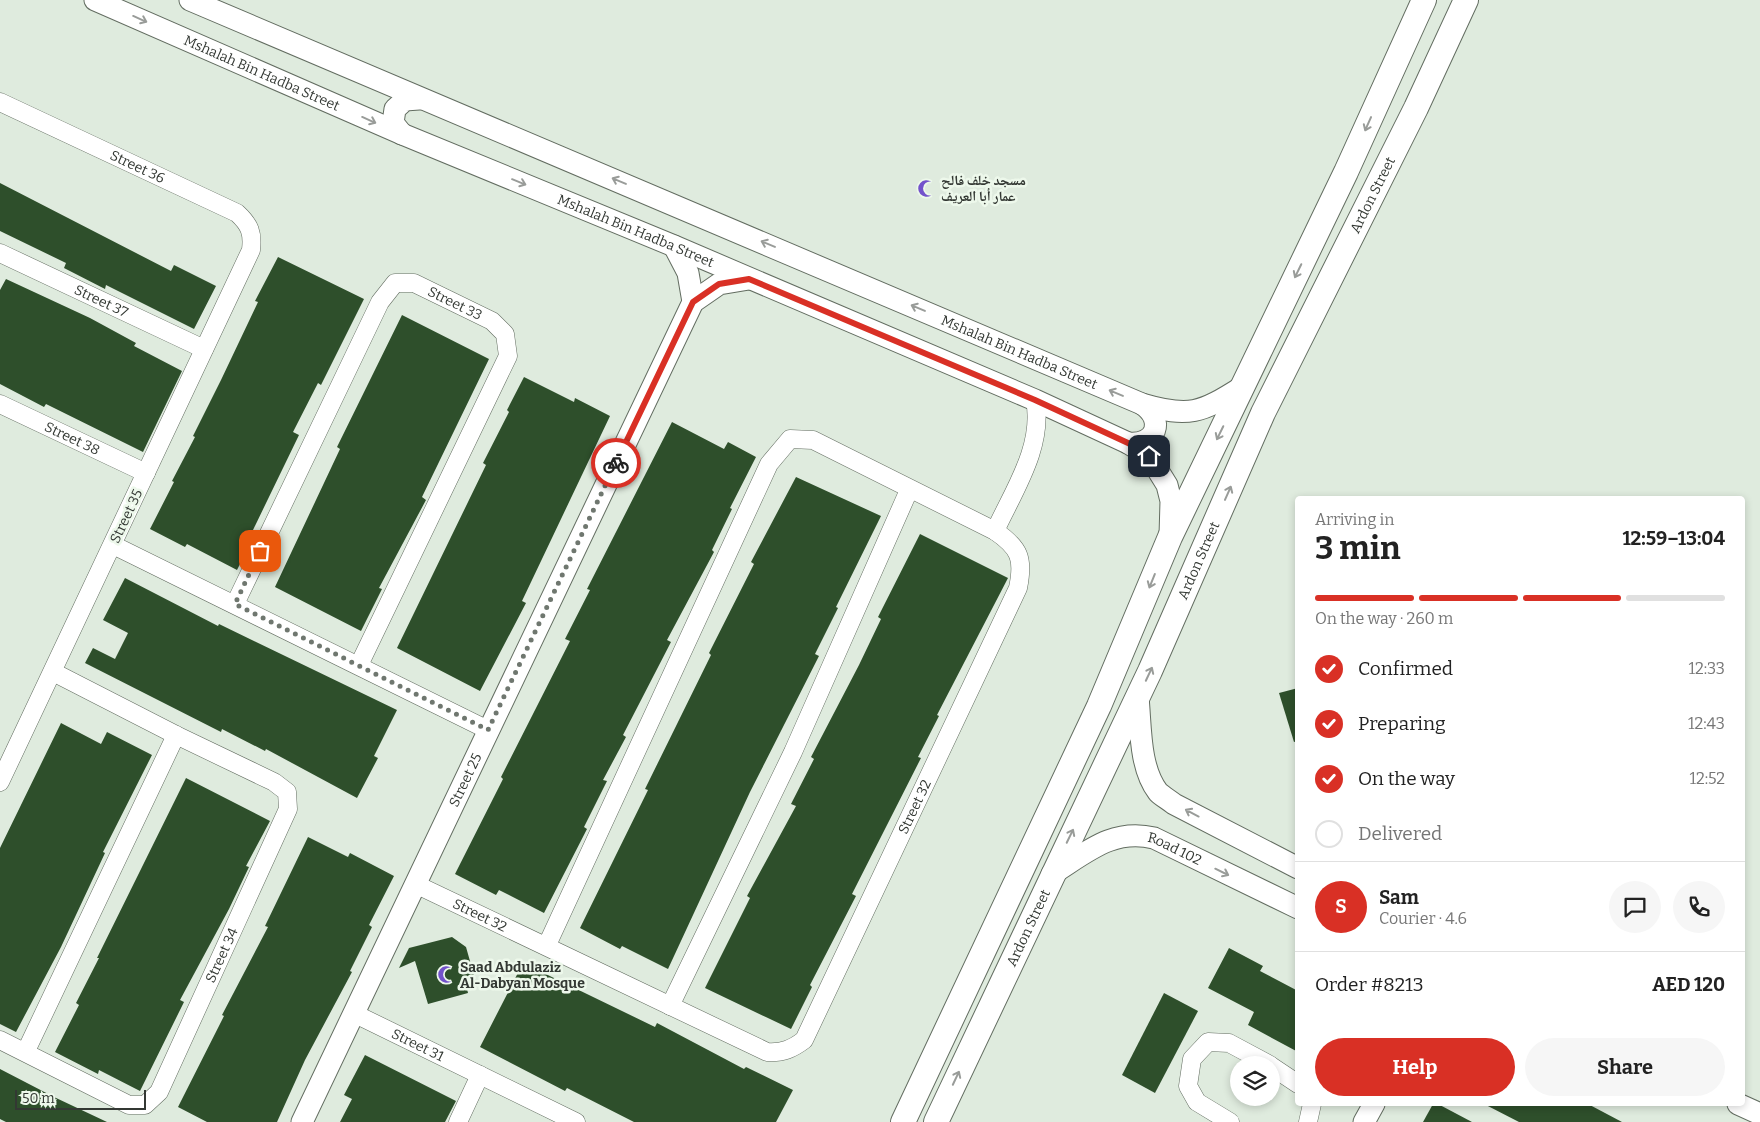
<!DOCTYPE html>
<meta charset="utf-8">
<style>
:root{--surface:#fff;--page:#f6f6f6;--text:#222;--muted:#767676;--line:#e0e0e0;--accent:#d93025}
body{margin:0;font-family:Bitter,"Noto Naskh Arabic",serif;background:var(--page);color:var(--text);height:100vh;display:flex;flex-direction:column;font-size:19px;white-space:nowrap}
*{box-sizing:border-box;margin:0}
p{font-size:16px;color:var(--muted)}
.icon{flex:none;width:28px;height:28px;fill:none;stroke:currentColor;stroke-width:2;stroke-linecap:round;stroke-linejoin:round}
.map{position:relative;flex:1;overflow:hidden}
.drawer{position:absolute;left:1295px;top:496px;width:450px;height:610px;display:flex;flex-direction:column;background:var(--surface);border-radius:5px;box-shadow:0 2px 8px #0003}
.drawer>*{flex:none}
.tools{position:absolute;left:1230px;top:1056px;display:grid;gap:10px}
.tools a{display:grid;place-items:center;width:50px;height:50px;border-radius:50%;background:var(--surface);box-shadow:0 2px 8px #0003;font-size:25px}
.scale{position:absolute;left:15px;bottom:12px;width:131px;box-sizing:border-box;padding-left:5px;border:2px solid #333833;border-top:0;font-size:14px;line-height:18px;white-space:nowrap;color:#333833;-webkit-text-stroke:4px #edf8eb;paint-order:stroke}
.pin{position:absolute;display:grid;place-items:center;width:42px;height:42px;color:#fff;margin:-21px;border-radius:10px;box-shadow:0 2px 8px #0006}
.courier{position:absolute;display:grid;place-items:center;width:50px;height:50px;margin:-25px;border:4px solid #d93025;border-radius:50%;background:#fff;color:#222;box-shadow:0 1px 6px #0007}
.headline em{font-style:normal;font-weight:700}
.headline div{display:flex;flex-direction:column-reverse}
.headline{display:flex;align-items:center;justify-content:space-between;height:85px;padding:0 20px}
h1{font-size:32px;font-weight:700;line-height:38px}
.bar{display:grid;grid-template-columns:repeat(4,1fr);gap:8px 5px;align-content:center;height:60px;padding:0 20px}
.bar i{height:6px;border-radius:4px;background:var(--line)}
.bar .selected{background:var(--accent)}
.bar p{grid-column:span 4}
.line{display:flex;align-items:center;gap:12px;padding:0 20px;border-top:1px solid var(--line)}
.line div{flex:1}
.round{display:grid;place-items:center;flex:none;width:52px;height:52px;border-radius:26px;background:var(--page)}
ol{padding:0 20px;list-style:none}
li{display:flex;align-items:center;gap:15px;height:55px}
li p{margin-inline-start:auto}
li .icon{padding:5px;border-radius:50%;background:var(--accent);color:#fff;stroke-width:4}
li:last-child{color:var(--muted)}
li i{width:28px;height:28px;border:2px solid var(--line);border-radius:50%}
.button{display:flex;gap:10px;margin-top:auto;padding:10px 20px}
.button a{flex:1;height:58px;border-radius:30px;background:var(--accent);color:#fff;font-size:20px;font-weight:700;line-height:58px;text-align:center}
.button a+a{background:var(--page);color:var(--text)}
.map>svg:first-child{display:block}
.building{fill:#2e4f2b}
.lines{fill:none;stroke-linecap:round;stroke-linejoin:round}
.minor-casing{stroke:#636d61;stroke-width:19}
.tertiary-casing{stroke:#636d61;stroke-width:23}
.secondary-casing{stroke:#636d61;stroke-width:26}
.minor{stroke:#fff;stroke-width:18}
.tertiary{stroke:#fff;stroke-width:21}
.secondary{stroke:#fff;stroke-width:24}
.oneway{stroke:#999c99}
.done{stroke:#6f776f;stroke-width:5;stroke-dasharray:0 9}
.route{stroke:#d93025;stroke-width:6}
.labels{text-anchor:middle;stroke-width:5;stroke-linejoin:round;paint-order:stroke}
.street-label{font-size:14px;fill:#333833;stroke:#edf8eb}
.poi-label{font-size:14px;font-weight:bold;fill:#333833;stroke:#edf8eb;text-anchor:start}
</style>
<div class="map">
<svg width="1760" height="1122" viewBox="0 0 1760 1122">
<rect width="100%" height="100%" fill="#dfebde"/>
<g class="building">
<polygon points="0,183 171,271 174,265 216,286 194,329 106,285 105,289 64,268 66,263 0,231"/>
<polygon points="278,257 364,299 321,385 318,383 293,432 299,435 253,530 256,532 237,570 187,544 185,547 150,529 174,482 172,481 195,437 193,436 221,380 258,302 255,301"/>
<polygon points="6,279 90,318 136,343 134,346 182,371 143,452 46,404 44,407 0,384 0,290"/>
<polygon points="402,315 489,359 422,497 426,500 379,588 382,589 361,631 275,587 340,449 337,447"/>
<polygon points="524,377 574,402 575,398 610,416 522,601 526,603 480,691 397,648 486,465 483,463 509,412 507,410"/>
<polygon points="672,422 724,449 728,442 756,457 730,508 732,509 712,550 714,552 667,640 671,642 623,735 626,737 603,780 607,781 584,827 587,829 544,913 499,890 496,895 455,874 503,779 501,777 570,641 565,639 590,590 587,589"/>
<polygon points="796,477 881,516 836,607 838,608 815,654 819,656 750,792 668,969 622,946 620,949 580,928 648,790 645,789 711,655 709,653 754,564 751,562"/>
<polygon points="920,534 1008,578 937,715 939,716 918,757 921,758 852,894 856,896 810,985 812,987 791,1029 705,988 750,898 747,896 796,806 791,804 814,759 811,757 859,665 881,619 878,617"/>
<polygon points="125,578 218,626 219,624 397,710 374,756 378,758 357,798 266,749 265,751 222,729 221,732 85,663 93,648 115,659 128,633 103,620"/>
<polygon points="1298,688 1298,741 1294,742 1279,693"/>
<polygon points="61,723 101,744 107,732 152,755 103,852 105,853 61,947 16,1032 0,1024 0,848"/>
<polygon points="186,778 270,821 246,866 249,867 229,909 180,1000 184,1002 140,1091 99,1070 98,1074 55,1052 79,1005 76,1003 99,958 97,958"/>
<polygon points="308,837 348,857 350,853 394,876 369,925 372,927 350,971 352,972 305,1060 277,1122 207,1122 178,1107 224,1016 222,1015 268,927 265,926"/>
<polygon points="452,937 466,947 477,986 467,989 468,993 428,1004 415,961 399,968 409,948"/>
<polygon points="1229,948 1263,966 1260,971 1298,991 1298,1052 1248,1025 1254,1012 1208,988"/>
<polygon points="523,963 655,1027 657,1023 744,1069 746,1067 793,1090 776,1122 634,1122 567,1088 565,1091 480,1047"/>
<polygon points="1164,993 1198,1011 1155,1093 1122,1075"/>
<polygon points="365,1055 456,1101 445,1122 340,1122 352,1099 344,1095"/>
<polygon points="0,1069 54,1097 107,1122 6,1122 0,1119"/>
<polygon points="1433,1104 1438,1104 1472,1122 1423,1122"/>
<polygon points="1484,1104 1588,1104 1622,1122 1519,1122"/>
</g>
<g class="lines">
<defs>
<g id="minor">
<path id="s1" d="M 0,102 L 237,213 C 250,225 253,233 251,250 L 0,782"/>
<path id="s2" d="M 0,253 L 204,349"/>
<path id="s3" d="M 0,404 L 146,473"/>
<path d="M 995,531 C 1014,490 1044,446 1035,400"/>
<polyline points="113,545 488,730"/>
<path id="s4" d="M 235,604 L 380,302 L 395,283 L 414,283 L 492,321 L 505,334 L 508,356 L 359,665"/>
<path id="s5" d="M 415,884 L 767,1052 C 783,1053 792,1049 804,1040 L 1018,588 C 1024,559 1020,548 995,531 L 813,440 L 790,439 L 769,464 L 547,945"/>
<polyline points="670,1006 793,752 909,490"/>
<path id="s6" d="M 355,1014 L 576,1122"/>
<path id="s7" d="M 0,1040 L 129,1105 L 145,1105 L 159,1092 L 288,809 L 287,792 L 274,782 L 176,735 L 53,672"/>
<polyline points="26,1051 176,735"/>
<polyline points="1271,1066 1298,1084"/>
<polyline points="458,1122 480,1075"/>
<polyline points="1230,1122 1197,1102 1188,1086 1192,1059 1208,1042 1229,1043 1270,1065"/>
<polyline points="1308,1122 1312,1104"/>
</g>
<g id="tertiary">
<path id="s8" d="M 95,0 L 402,134 L 674,246 L 1035,400 L 1128,443 L 1149,456 L 1167,485 L 1171,501 L 1170,536"/>
<path id="s9" d="M 190,0 L 1142,404 C 1189,418 1201,413 1242,387"/>
<polyline points="402,134 393,123 395,109 405,100 419,99"/>
<polyline points="674,246 688,273 693,302"/>
<path d="M 1128,443 C 1156,446 1166,420 1142,404"/>
<path d="M 1138,697 C 1141,727 1139,767 1158,792 C 1162,796 1169,800 1174,804 L 1298,868"/>
<path id="s10" d="M 1052,874 C 1086,853 1112,828 1154,838 L 1298,908"/>
<polyline points="1738,1104 1760,1114"/>
<path id="s11" d="M 302,1122 L 693,302 L 719,284 L 749,279"/>
<polyline points="1364,1122 1374,1104"/>
</g>
<g id="secondary">
<polyline points="903,1122 1099,706 1170,537 1346,172 1424,0"/>
<path id="s12" d="M 936,1122 L 1150,671 L 1263,413 L 1416,108 L 1466,0"/>
</g>
</defs>
<use href="#minor" class="minor-casing"/>
<use href="#tertiary" class="tertiary-casing"/>
<use href="#secondary" class="secondary-casing"/>
<use href="#minor" class="minor"/>
<use href="#tertiary" class="tertiary"/>
<use href="#secondary" class="secondary"/>
</g>
<defs><path id="oneway-shaft" d="M-6 0H5M1.5-3L5.5 0L1.5 3" fill="none" stroke-width="1.6" stroke-linecap="round" stroke-linejoin="round" transform="scale(1.25)"/></defs>
<g class="oneway">
<use href="#oneway-shaft" transform="translate(140 19) rotate(24)"/>
<use href="#oneway-shaft" transform="translate(369 120) rotate(24)"/>
<use href="#oneway-shaft" transform="translate(1368 124) rotate(114)"/>
<use href="#oneway-shaft" transform="translate(619 181) rotate(-157)"/>
<use href="#oneway-shaft" transform="translate(519 182) rotate(22)"/>
<use href="#oneway-shaft" transform="translate(768 244) rotate(-157)"/>
<use href="#oneway-shaft" transform="translate(1298 271) rotate(116)"/>
<use href="#oneway-shaft" transform="translate(918 308) rotate(-157)"/>
<use href="#oneway-shaft" transform="translate(1116 393) rotate(-157)"/>
<use href="#oneway-shaft" transform="translate(1220 433) rotate(116)"/>
<use href="#oneway-shaft" transform="translate(1228 493) rotate(-66)"/>
<use href="#oneway-shaft" transform="translate(1152 581) rotate(112)"/>
<use href="#oneway-shaft" transform="translate(1149 674) rotate(-65)"/>
<use href="#oneway-shaft" transform="translate(1192 813) rotate(-152)"/>
<use href="#oneway-shaft" transform="translate(1070 836) rotate(-64)"/>
<use href="#oneway-shaft" transform="translate(1222 872) rotate(26)"/>
<use href="#oneway-shaft" transform="translate(956 1078) rotate(-65)"/>
</g>
<g class="lines">
<polyline class="done" points="260,551 235,604 488,730 616,463"/>
<polyline class="route" points="616,463 693,302 719,284 749,279 1035,400 1128,443 1149,456"/>
</g>
<defs>
<symbol id="mosque-bare" viewBox="-9 -9 18 18"><path d="M3.5-4.9A6 6 0 1 0 3.5 4.9A5 5 0 1 1 3.5-4.9Z" fill="#7352cb" stroke="#edf8eb" stroke-width="2.5" paint-order="stroke"/></symbol>
</defs>
<g fill-rule="evenodd">
<use href="#mosque-bare" x="914" y="176" width="25" height="25"/>
<use href="#mosque-bare" x="434" y="962" width="25" height="25"/>
</g>
<g class="labels">
<g class="street-label">
<text dy="5" stroke="none"><textPath href="#s8" startOffset="182">Mshalah Bin Hadba Street</textPath></text>
<text dy="5" stroke="none"><textPath href="#s1" startOffset="152">Street 36</textPath></text>
<text dy="5" stroke="none"><textPath href="#s12" startOffset="1025">Ardon Street</textPath></text>
<text dy="5" stroke="none"><textPath href="#s8" startOffset="588">Mshalah Bin Hadba Street</textPath></text>
<text dy="5" stroke="none"><textPath href="#s2" startOffset="112">Street 37</textPath></text>
<text dy="5" stroke="none"><textPath href="#s4" startOffset="424">Street 33</textPath></text>
<text dy="5" stroke="none"><textPath href="#s9" startOffset="901">Mshalah Bin Hadba Street</textPath></text>
<text dy="5" stroke="none"><textPath href="#s3" startOffset="80">Street 38</textPath></text>
<text transform="translate(126 516) rotate(-65)" y="5">Street 35</text>
<text dy="5" stroke="none"><textPath href="#s12" startOffset="620">Ardon Street</textPath></text>
<text dy="5" stroke="none"><textPath href="#s11" startOffset="379">Street 25</textPath></text>
<text dy="5" stroke="none"><textPath href="#s5" startOffset="688">Street 32</textPath></text>
<text dy="5" stroke="none"><textPath href="#s10" startOffset="135">Road 102</textPath></text>
<text dy="5" stroke="none"><textPath href="#s5" startOffset="72">Street 32</textPath></text>
<text dy="5" stroke="none"><textPath href="#s12" startOffset="215">Ardon Street</textPath></text>
<text dy="5" stroke="none"><textPath href="#s7" startOffset="330">Street 34</textPath></text>
<text dy="5" stroke="none"><textPath href="#s6" startOffset="70">Street 31</textPath></text>
</g>
<g class="poi-label">
<text x="941" y="185">مسجد خلف فالح<tspan x="941" dy="16">عمار أبا العريف</tspan></text>
<text x="460" y="972">Saad Abdulaziz<tspan x="460" dy="16">Al-Dabyan Mosque</tspan></text>
</g>
</g>
</svg>
<div class="tools">
<a><svg class="icon" aria-label="layers" viewBox="0 0 24 24"><path d="M12 4l9 5-9 5-9-5zM3 14l9 5 9-5"/></svg></a>
</div>
<div class="scale">50 m</div>
<div class="pin" style="left:260px;top:551px;background:#ea580c"><svg class="icon" aria-label="bag" viewBox="0 0 24 24"><path d="M5 8h14l-1 12H6zM9 8a3 3 0 0 1 6 0"/></svg></div>
<div class="pin" style="left:1149px;top:456px;background:#1f2937"><svg class="icon" aria-label="home" viewBox="0 0 24 24"><path d="M3 11l9-7 9 7M6 9v11h12V9"/></svg></div>
<div class="courier" style="left:616px;top:463px"><svg class="icon" aria-label="bike" viewBox="0 0 24 24"><circle cx="6" cy="16" r="4"/><circle cx="18" cy="16" r="4"/><path d="M6 16l4-8h5l3 8M10 8l3 8H6M13 5h3"/></svg></div>
<section class="drawer">
<div class="headline"><div><h1>3 min</h1><p>Arriving in</p></div><em>12:59–13:04</em></div>
<div class="bar"><i class="selected"></i><i class="selected"></i><i class="selected"></i><i></i><p>On the way · 260 m</p></div>
<ol>
<li><svg class="icon" aria-label="check" viewBox="0 0 24 24"><path d="M5 12l5 5 9-10"/></svg>Confirmed<p>12:33</p></li>
<li><svg class="icon" aria-label="check" viewBox="0 0 24 24"><path d="M5 12l5 5 9-10"/></svg>Preparing<p>12:43</p></li>
<li><svg class="icon" aria-label="check" viewBox="0 0 24 24"><path d="M5 12l5 5 9-10"/></svg>On the way<p>12:52</p></li>
<li><i></i>Delivered</li>
</ol>
<div class="line" style="height:90px"><b class="round" style="background:var(--accent);color:#fff">S</b><div><b>Sam</b><p>Courier · 4.6</p></div><a class="round"><svg class="icon" aria-label="chat" viewBox="0 0 24 24"><path d="M4 5h16v11H9l-5 4z"/></svg></a><a class="round"><svg class="icon" aria-label="phone" viewBox="0 0 24 24"><path d="M5 4h4l2 5-3 2q2 4 5 5l2-3 5 2v4C11 20 4 13 5 4z"/></svg></a></div>
<div class="line" style="height:65px"><div>Order #8213</div><b>AED 120</b></div>
<div class="button"><a>Help</a><a>Share</a></div>
</section>
</div>
